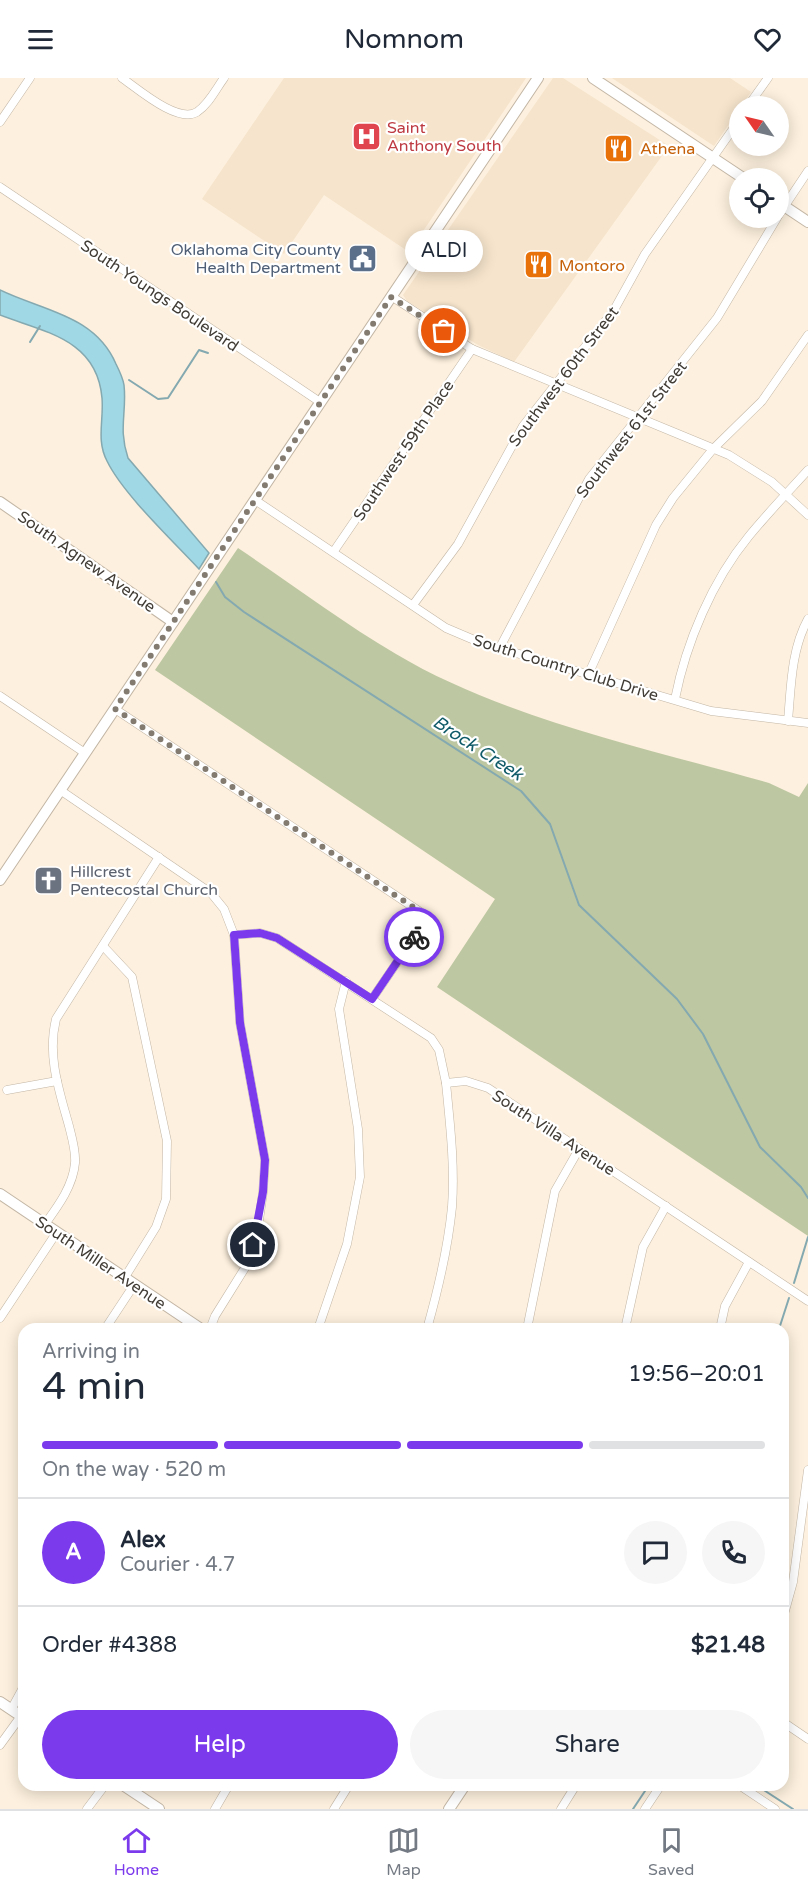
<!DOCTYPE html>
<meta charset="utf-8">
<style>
:root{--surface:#fff;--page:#f6f6f7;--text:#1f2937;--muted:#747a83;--line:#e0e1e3;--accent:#7c3aed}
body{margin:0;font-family:"Varela Round",sans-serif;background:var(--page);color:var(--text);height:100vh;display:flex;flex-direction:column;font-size:22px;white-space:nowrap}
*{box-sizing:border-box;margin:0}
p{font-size:20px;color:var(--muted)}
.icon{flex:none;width:33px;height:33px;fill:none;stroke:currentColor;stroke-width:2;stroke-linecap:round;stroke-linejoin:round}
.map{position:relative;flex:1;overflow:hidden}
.side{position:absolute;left:18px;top:1245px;width:771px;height:468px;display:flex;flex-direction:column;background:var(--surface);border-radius:18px;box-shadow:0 3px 15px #0003}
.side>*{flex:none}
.needle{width:39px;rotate:304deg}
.tools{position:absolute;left:729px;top:18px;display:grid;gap:12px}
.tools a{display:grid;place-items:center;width:60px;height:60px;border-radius:50%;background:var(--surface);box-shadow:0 3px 15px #0003;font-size:30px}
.pin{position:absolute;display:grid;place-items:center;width:51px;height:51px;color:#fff;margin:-26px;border:3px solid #fff;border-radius:50%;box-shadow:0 2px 6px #0007}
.courier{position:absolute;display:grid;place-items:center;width:60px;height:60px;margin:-30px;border:4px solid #7c3aed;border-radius:50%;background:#fff;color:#222;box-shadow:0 2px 8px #0007}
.bubble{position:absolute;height:42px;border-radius:21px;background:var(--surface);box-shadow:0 3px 15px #0003;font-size:20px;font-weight:600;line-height:42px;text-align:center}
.summary em{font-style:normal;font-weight:600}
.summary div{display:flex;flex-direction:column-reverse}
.summary{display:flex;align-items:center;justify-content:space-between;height:102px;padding:0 24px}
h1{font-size:39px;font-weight:600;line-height:45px}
.bar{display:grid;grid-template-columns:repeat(4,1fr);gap:9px 6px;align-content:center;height:72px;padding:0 24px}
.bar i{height:8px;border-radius:4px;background:var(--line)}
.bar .selected{background:var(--accent)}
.bar p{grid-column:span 4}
.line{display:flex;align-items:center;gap:15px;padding:0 24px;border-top:2px solid var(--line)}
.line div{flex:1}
.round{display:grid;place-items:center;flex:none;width:63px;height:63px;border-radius:32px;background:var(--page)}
.primary-button{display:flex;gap:12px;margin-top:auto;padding:12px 24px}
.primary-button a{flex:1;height:69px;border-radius:36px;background:var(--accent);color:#fff;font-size:24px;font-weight:600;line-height:69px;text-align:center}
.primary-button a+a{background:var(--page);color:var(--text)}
header{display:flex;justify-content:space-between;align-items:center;height:78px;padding:0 24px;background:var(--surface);font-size:27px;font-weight:600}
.menu{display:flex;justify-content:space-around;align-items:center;height:84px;border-top:2px solid var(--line);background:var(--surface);font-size:16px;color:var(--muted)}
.menu a{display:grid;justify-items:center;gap:3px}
.menu .selected{color:var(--accent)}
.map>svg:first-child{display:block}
.built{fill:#f6e4cc}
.green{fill:#bdc7a1}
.water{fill:#a1d8e5;stroke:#84a9b0;stroke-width:1.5}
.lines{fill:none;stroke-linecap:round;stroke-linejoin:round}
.stream{stroke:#84a9b0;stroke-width:2}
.street-casing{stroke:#c3b6a5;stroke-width:9}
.secondary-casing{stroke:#c3b6a5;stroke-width:12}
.street{stroke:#fff;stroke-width:8}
.secondary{stroke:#fff;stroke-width:10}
.done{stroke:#837b70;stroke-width:6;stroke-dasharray:0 10.8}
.route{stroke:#7c3aed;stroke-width:8}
.labels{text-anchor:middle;stroke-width:4.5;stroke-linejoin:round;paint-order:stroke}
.health-label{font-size:16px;fill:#be3a42;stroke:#fff;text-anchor:start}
.food-label{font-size:16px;fill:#c56008;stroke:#fff;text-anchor:start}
.service-label{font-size:16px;fill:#4e5e75;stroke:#fff;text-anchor:end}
.street-label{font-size:16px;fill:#413c35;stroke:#fff}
.worship-label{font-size:16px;fill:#5b616d;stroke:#fff;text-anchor:start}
.water-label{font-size:18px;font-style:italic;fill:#125c6a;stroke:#fff}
</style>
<header><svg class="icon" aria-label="menu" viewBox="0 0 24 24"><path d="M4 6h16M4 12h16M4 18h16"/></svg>Nomnom<svg class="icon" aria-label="heart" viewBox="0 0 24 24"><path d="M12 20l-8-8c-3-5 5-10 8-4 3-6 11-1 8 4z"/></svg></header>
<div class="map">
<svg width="808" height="1731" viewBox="0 0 808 1731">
<rect width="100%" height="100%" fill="#fdf0de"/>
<g class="built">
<polygon points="284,0 526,0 409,174 324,117 284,176 202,121"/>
<polygon points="553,0 563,0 669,68 514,284 478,267 407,223 403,217"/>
<polygon points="612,0 730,0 751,14 714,68"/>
</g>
<path class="green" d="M 238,470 C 290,505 342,544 396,576 C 503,640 650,671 769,705 L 799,719 L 808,705 L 808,1158 L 437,909 L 495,821 L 155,592 Z"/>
<path class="water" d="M 0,212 C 43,233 95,237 116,286 C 119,292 123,300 124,307 C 127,335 118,350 128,380 L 209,475 L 199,491 C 173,463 123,416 107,383 C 96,362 104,342 102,320 C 97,261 44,254 0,237 Z"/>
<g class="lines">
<g class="stream">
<polyline points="30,264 40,248"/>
<polyline points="129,302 158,321 168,320 199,272 208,275"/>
<polyline points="216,504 225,519 244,534 521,713 550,746 579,827 677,921 703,956 760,1069 801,1109 808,1120"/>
<polyline points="794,1205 808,1159"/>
<polyline points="779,1251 789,1220"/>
<polyline points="756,1707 793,1731"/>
<polyline points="633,1731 649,1707"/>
</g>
<defs>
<g id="street">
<path d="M 122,0 C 138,11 178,46 197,34 C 209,26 216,11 224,0"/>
<polyline points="748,28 768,0"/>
<polyline points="0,44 30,0"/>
<polyline points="0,109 320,324"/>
<polyline points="778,138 808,93"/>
<polyline points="391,218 472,271 729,377 772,404 808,437"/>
<polyline points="255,422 446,550 479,564 711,633 808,645"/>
<polyline points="334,473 472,271"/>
<polyline points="413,527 458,466 523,348 614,232 645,176 740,41"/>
<polyline points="499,571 589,401 717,240 777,140"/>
<polyline points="588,597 656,447 673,420 713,371 762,323 808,257"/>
<polyline points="0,618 85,675"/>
<path d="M 675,621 C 686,565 712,503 749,458 C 768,435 788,414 808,392"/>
<polyline points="115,631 428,839 372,921"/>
<path d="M 788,643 C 791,609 791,572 808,541"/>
<polyline points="60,712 211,815 224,831 234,857 260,855 277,860 431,960 439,972 446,1005 466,1003 488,1010 808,1223"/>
<polyline points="103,868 132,899 167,1063 166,1121 156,1149 125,1199"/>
<polyline points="7,1012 57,1003"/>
<path d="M 45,1146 C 58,1128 73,1108 75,1085 C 76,1073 72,1060 69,1048 C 59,1012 47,978 56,941 L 159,779"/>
<polyline points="0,1240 57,1154"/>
<polyline points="105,1251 134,1207"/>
<polyline points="210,1251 215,1238 248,1185 258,1149 263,1114 265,1082 240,945 234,857"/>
<polyline points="318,1251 347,1166 360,1099 358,1051 339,931 346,903"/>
<path d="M 427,1251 C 438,1212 448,1170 452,1129 C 455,1088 450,1046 446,1005"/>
<polyline points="527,1251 555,1113 579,1071"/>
<polyline points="625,1251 643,1169 666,1128"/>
<polyline points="720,1251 725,1228 749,1184"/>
<polyline points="783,1540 793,1504 808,1392"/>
<polyline points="11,1632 24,1608"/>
<polyline points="783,1644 808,1661"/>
<polyline points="0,1667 21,1638"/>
<polyline points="739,1707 775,1731"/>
<polyline points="87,1731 105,1707"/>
<polyline points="215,1731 229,1707"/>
<polyline points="334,1731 349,1707"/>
<polyline points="561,1731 576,1707"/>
<polyline points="645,1731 661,1707"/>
</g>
<g id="secondary">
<polyline points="593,0 743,100"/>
<polyline points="778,124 808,144"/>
<polyline points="0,424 173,544"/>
<polyline points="0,802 538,0"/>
<polyline points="0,1116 201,1251"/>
<polyline points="0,1624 24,1640"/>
<polyline points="123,1707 159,1731"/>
<polyline points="449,1731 465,1707"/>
</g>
</defs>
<use href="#street" class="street-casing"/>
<use href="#secondary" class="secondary-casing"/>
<use href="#street" class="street"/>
<use href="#secondary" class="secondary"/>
</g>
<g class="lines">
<polyline class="done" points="414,859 428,839 115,631 391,219 444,253"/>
<polyline class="route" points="253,1167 263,1114 265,1082 240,945 234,857 260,855 277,860 372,921 414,859"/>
</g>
<defs>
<symbol id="hospital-square" viewBox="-11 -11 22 22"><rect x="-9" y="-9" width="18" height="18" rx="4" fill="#e0444e" stroke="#fff"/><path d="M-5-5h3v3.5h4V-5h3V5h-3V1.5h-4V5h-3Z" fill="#fff"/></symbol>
<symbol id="restaurant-square" viewBox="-11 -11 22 22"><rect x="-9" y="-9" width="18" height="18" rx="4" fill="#e8710a" stroke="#fff"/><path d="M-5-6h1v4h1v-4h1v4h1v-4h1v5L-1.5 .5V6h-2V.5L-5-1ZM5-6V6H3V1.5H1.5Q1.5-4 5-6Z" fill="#fff"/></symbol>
<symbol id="civic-square" viewBox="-11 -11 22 22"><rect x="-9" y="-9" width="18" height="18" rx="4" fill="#5c6f8a" stroke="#fff"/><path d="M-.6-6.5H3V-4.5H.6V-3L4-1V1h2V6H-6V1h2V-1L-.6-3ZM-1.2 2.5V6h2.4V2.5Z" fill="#fff"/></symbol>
<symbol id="church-square" viewBox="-11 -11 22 22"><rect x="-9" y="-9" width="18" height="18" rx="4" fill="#6b7280" stroke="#fff"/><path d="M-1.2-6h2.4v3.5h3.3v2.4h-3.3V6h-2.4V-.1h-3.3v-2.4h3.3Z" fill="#fff"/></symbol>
</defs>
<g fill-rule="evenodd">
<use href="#hospital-square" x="350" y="42" width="33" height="33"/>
<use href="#restaurant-square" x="602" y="54" width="33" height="33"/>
<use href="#civic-square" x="346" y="164" width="33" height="33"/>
<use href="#restaurant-square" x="522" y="170" width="33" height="33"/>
<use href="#church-square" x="32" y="786" width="33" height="33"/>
</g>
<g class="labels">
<g class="health-label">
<text x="387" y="55">Saint<tspan x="387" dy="18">Anthony South</tspan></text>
</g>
<g class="food-label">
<text x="640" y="76">Athena</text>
<text x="559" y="193">Montoro</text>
</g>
<g class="service-label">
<text x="341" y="177">Oklahoma City County<tspan x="341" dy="18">Health Department</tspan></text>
</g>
<g class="street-label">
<text transform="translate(160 217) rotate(34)" y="6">South Youngs Boulevard</text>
<text transform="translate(563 298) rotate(-53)" y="6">Southwest 60th Street</text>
<text transform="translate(631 351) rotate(-52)" y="6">Southwest 61st Street</text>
<text transform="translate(403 372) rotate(-56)" y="6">Southwest 59th Place</text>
<text transform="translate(87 483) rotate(35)" y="6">South Agnew Avenue</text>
<text transform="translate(566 589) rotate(17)" y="6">South Country Club Drive</text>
<text transform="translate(554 1054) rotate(33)" y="6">South Villa Avenue</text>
<text transform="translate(101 1184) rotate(34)" y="6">South Miller Avenue</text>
</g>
<g class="worship-label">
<text x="70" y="799">Hillcrest<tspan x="70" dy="18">Pentecostal Church</tspan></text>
</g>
<g class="water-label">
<text transform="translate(478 670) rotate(33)" y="6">Brock Creek</text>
</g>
</g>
</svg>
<div class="tools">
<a><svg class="needle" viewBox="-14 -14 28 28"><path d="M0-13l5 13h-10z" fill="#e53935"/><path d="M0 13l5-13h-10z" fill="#747a83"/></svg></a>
<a><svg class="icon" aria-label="locate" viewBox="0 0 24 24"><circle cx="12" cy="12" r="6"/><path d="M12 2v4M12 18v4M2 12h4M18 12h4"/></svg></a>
</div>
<div class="pin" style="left:444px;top:253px;background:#ea580c"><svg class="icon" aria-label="bag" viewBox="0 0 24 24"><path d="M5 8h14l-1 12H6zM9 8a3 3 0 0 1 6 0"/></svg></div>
<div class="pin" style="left:253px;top:1167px;background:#1f2937"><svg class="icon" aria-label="home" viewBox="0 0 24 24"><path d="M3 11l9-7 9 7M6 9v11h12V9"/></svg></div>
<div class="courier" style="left:414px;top:859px"><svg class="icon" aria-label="bike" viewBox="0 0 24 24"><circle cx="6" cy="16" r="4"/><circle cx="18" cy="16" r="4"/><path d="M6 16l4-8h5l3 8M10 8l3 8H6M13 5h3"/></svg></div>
<div class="bubble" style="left:405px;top:152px;width:78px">ALDI</div>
<section class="side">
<div class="summary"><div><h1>4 min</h1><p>Arriving in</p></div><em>19:56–20:01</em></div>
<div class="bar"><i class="selected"></i><i class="selected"></i><i class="selected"></i><i></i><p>On the way · 520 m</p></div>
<div class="line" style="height:108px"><b class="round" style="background:var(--accent);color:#fff">A</b><div><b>Alex</b><p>Courier · 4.7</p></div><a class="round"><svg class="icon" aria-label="chat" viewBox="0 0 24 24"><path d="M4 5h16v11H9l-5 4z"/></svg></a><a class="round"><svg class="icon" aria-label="phone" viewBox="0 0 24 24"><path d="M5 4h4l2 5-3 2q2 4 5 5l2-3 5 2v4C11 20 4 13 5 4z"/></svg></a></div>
<div class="line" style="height:78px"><div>Order #4388</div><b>$21.48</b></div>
<div class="primary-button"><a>Help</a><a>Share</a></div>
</section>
</div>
<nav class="menu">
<a class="selected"><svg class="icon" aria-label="home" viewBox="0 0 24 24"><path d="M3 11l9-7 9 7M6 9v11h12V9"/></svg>Home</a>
<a><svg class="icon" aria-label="map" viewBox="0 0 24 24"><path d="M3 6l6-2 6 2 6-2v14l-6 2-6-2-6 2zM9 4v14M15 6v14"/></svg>Map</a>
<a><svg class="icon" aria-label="saved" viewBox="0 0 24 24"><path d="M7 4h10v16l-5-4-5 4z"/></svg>Saved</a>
</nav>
